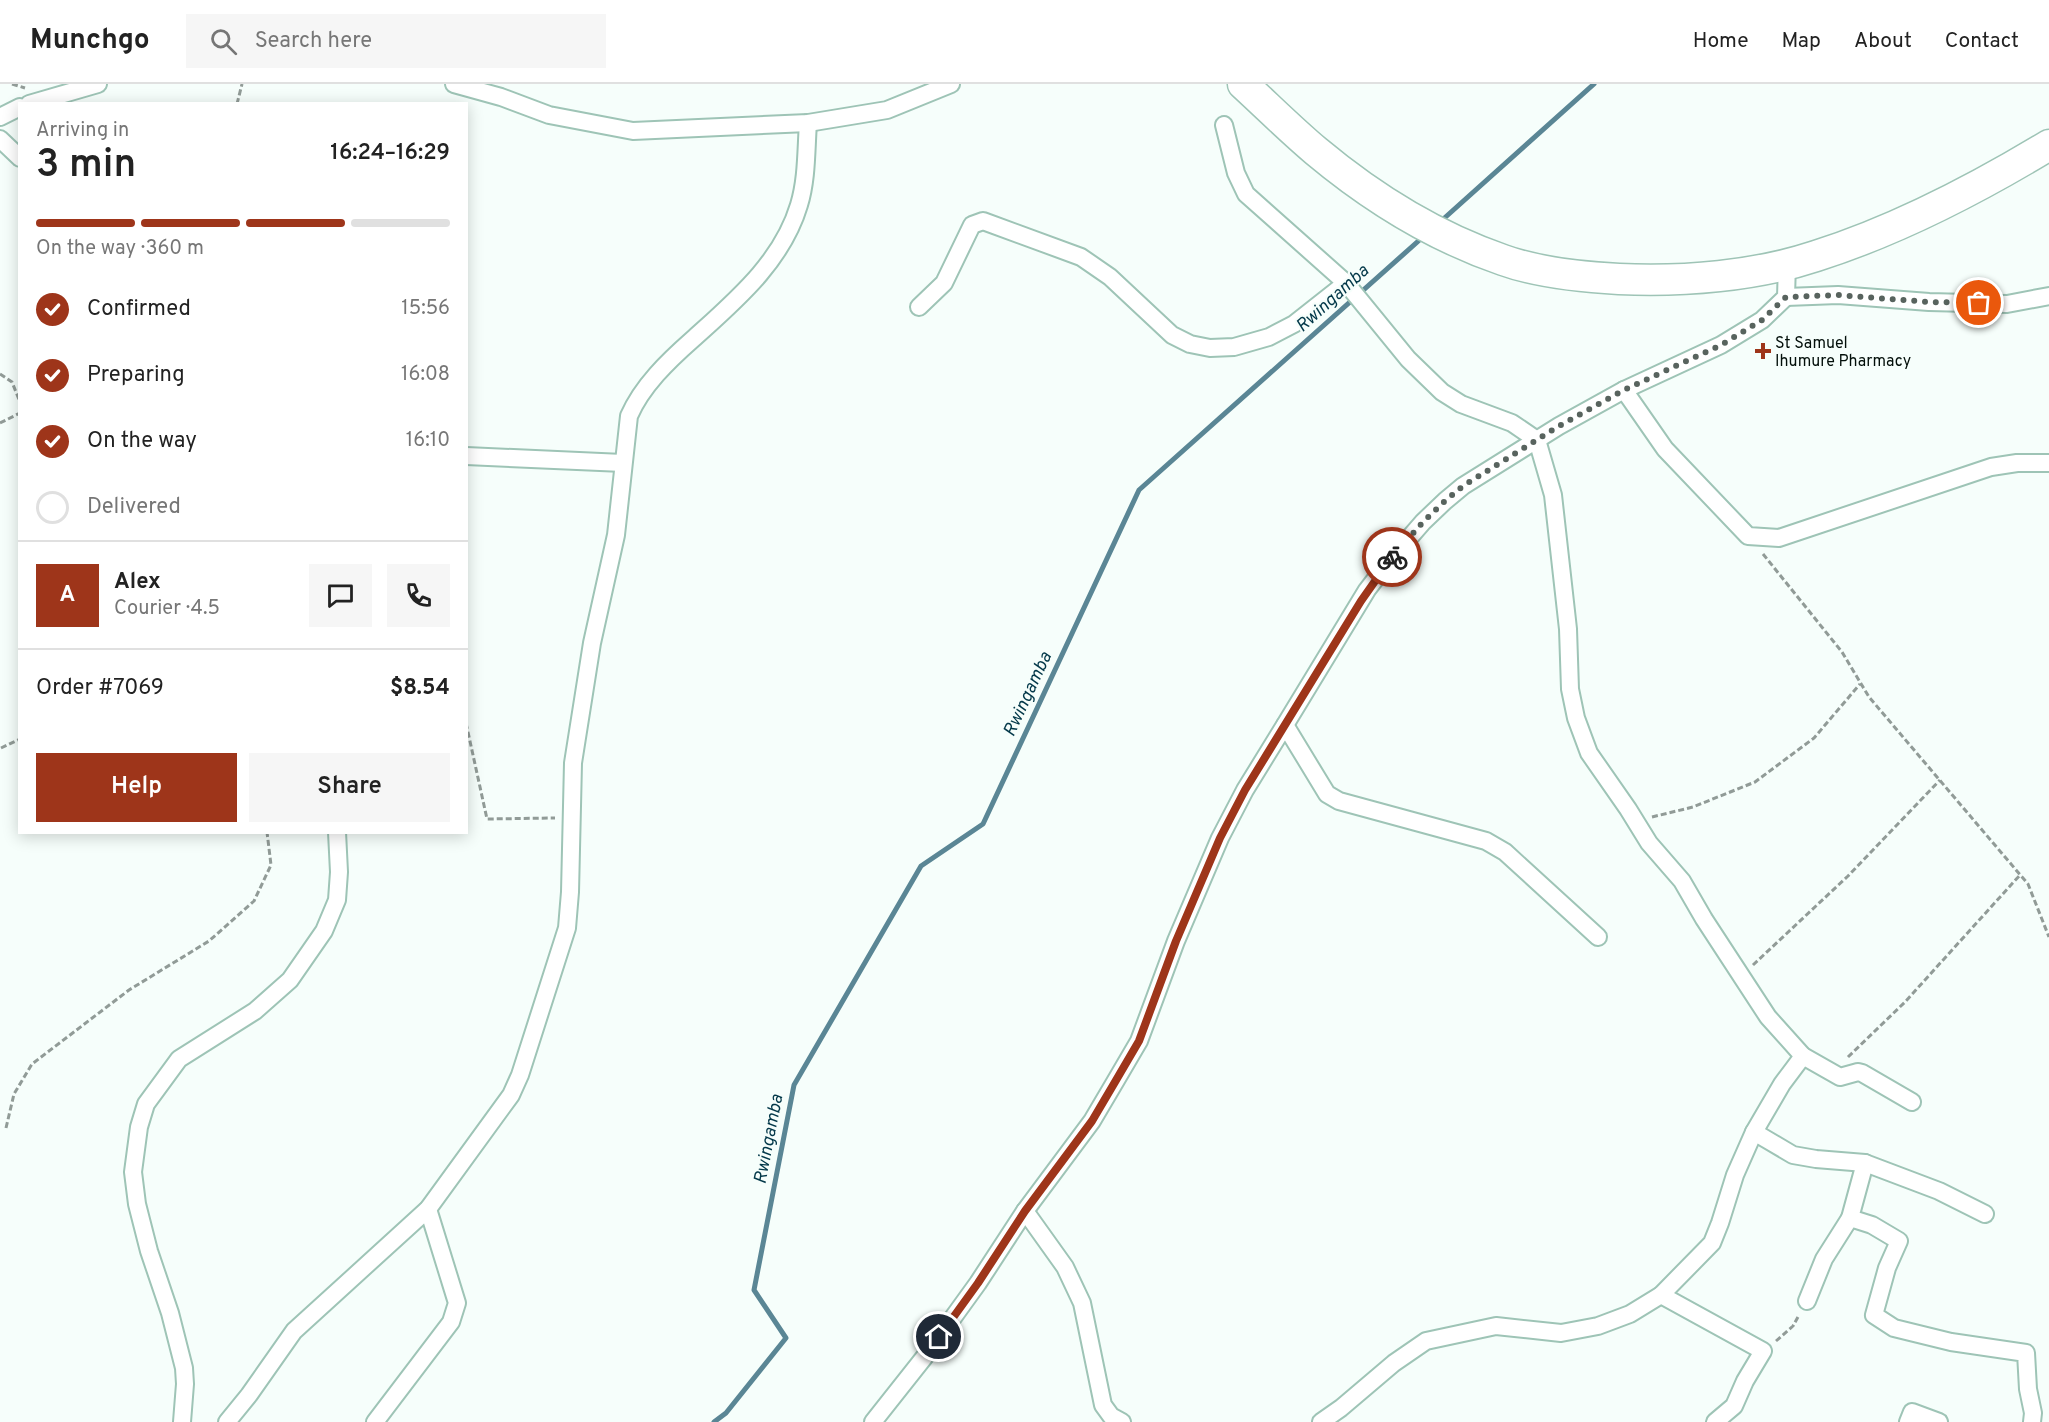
<!DOCTYPE html>
<meta charset="utf-8">
<style>
:root{--surface:#fff;--page:#f6f6f6;--text:#222;--muted:#767676;--line:#e0e0e0;--accent:#9e351a}
body{margin:0;font-family:Overpass,sans-serif;background:var(--page);color:var(--text);height:100vh;display:flex;flex-direction:column;font-size:22px;white-space:nowrap}
*{box-sizing:border-box;margin:0}
p{font-size:20px;color:var(--muted)}
.icon{flex:none;width:33px;height:33px;fill:none;stroke:currentColor;stroke-width:2;stroke-linecap:round;stroke-linejoin:round}
.map{position:relative;flex:1;overflow:hidden}
.panel{position:absolute;left:18px;top:18px;width:450px;height:732px;display:flex;flex-direction:column;background:var(--surface);border-radius:0px;box-shadow:0 3px 15px #0003}
.panel>*{flex:none}
.pin{position:absolute;display:grid;place-items:center;width:51px;height:51px;color:#fff;margin:-26px;border:3px solid #fff;border-radius:50%;box-shadow:0 2px 6px #0007}
.courier{position:absolute;display:grid;place-items:center;width:60px;height:60px;margin:-30px;border:4px solid #9e351a;border-radius:50%;background:#fff;color:#222;box-shadow:0 2px 8px #0007}
.summary em{font-style:normal;font-weight:600}
.summary div{display:flex;flex-direction:column-reverse}
.summary{display:flex;align-items:center;justify-content:space-between;height:102px;padding:0 18px}
h1{font-size:39px;font-weight:600;line-height:45px}
.bar{display:grid;grid-template-columns:repeat(4,1fr);gap:9px 6px;align-content:center;height:72px;padding:0 18px}
.bar i{height:8px;border-radius:4px;background:var(--line)}
.bar .selected{background:var(--accent)}
.bar p{grid-column:span 4}
.line{display:flex;align-items:center;gap:15px;padding:0 18px;border-top:2px solid var(--line)}
.line div{flex:1}
.round{display:grid;place-items:center;flex:none;width:63px;height:63px;border-radius:0px;background:var(--page)}
ol{padding:0 18px;list-style:none}
li{display:flex;align-items:center;gap:18px;height:66px}
li p{margin-inline-start:auto}
li .icon{padding:6px;border-radius:50%;background:var(--accent);color:#fff;stroke-width:4}
li:last-child{color:var(--muted)}
li i{width:33px;height:33px;border:3px solid var(--line);border-radius:50%}
.primary-button{display:flex;gap:12px;margin-top:auto;padding:12px 18px}
.primary-button a{flex:1;height:69px;border-radius:0px;background:var(--accent);color:#fff;font-size:24px;font-weight:600;line-height:69px;text-align:center}
.primary-button a+a{background:var(--page);color:var(--text)}
header{display:flex;align-items:center;gap:36px;box-sizing:border-box;height:84px;padding:0 30px;background:var(--surface);border-bottom:2px solid var(--line)}
header strong{font-size:28px}
nav{display:flex;gap:33px;margin-inline-start:auto;font-size:21px}
.search{width:420px;height:54px;background:var(--page);display:flex;align-items:center;gap:15px;box-sizing:border-box;padding:0 21px;border-radius:0px;color:var(--muted);font-size:22px}
.map>svg:first-child{display:block}
.lines{fill:none;stroke-linecap:round;stroke-linejoin:round}
.stream{stroke:#5a8695;stroke-width:5}
.street-casing{stroke:#9ec4b6;stroke-width:20}
.highway-casing{stroke:#9ec4b6;stroke-width:33}
.path{stroke:#919b97;stroke-width:3;stroke-dasharray:6 3;stroke-linecap:butt}
.street{stroke:#fff;stroke-width:16}
.highway{stroke:#fff;stroke-width:30}
.done{stroke:#58635e;stroke-width:6;stroke-dasharray:0 10.8}
.route{stroke:#9e351a;stroke-width:8}
.poi-dot{fill:#9e351a;stroke:#f6fefb;stroke-width:2}
.labels{text-anchor:middle;stroke-width:4.5;stroke-linejoin:round;paint-order:stroke}
.poi-label{font-size:16px;fill:#030f0a;stroke:#f6fefb;text-anchor:start}
.water-label{font-size:18px;font-style:italic;fill:#033849;stroke:#f6fefb}
</style>
<header>
<strong>Munchgo</strong>
<div class="search"><svg class="icon" aria-label="search" viewBox="0 0 24 24"><circle cx="10" cy="10" r="6"/><path d="M15 15l6 6"/></svg>Search here</div>
<nav><a>Home</a><a>Map</a><a>About</a><a>Contact</a></nav>
</header>
<div class="map">
<svg width="2049" height="1338" viewBox="0 0 2049 1338">
<rect width="100%" height="100%" fill="#f6fefb"/>
<g class="lines">
<g class="stream">
<polyline points="1440,138 1594,0"/>
<polyline points="714,1338 726,1329 786,1254 754,1206 794,1001 921,782 983,740 1139,406 1424,152"/>
</g>
<defs>
<g id="street">
<polyline points="454,0 501,13 549,31 633,47 808,39 887,26 951,0"/>
<polyline points="29,20 98,0"/>
<polyline points="0,33 20,23"/>
<polyline points="1224,41 1236,89 1246,110 1346,199 1408,275 1442,308 1461,320 1512,339 1537,356 1553,411 1568,545 1570,605 1576,634 1589,669 1628,725 1649,759 1682,797 1704,835 1768,933 1803,972 1840,993 1858,988 1862,989 1912,1018"/>
<polyline points="0,55 20,74"/>
<polyline points="1786,213 1838,211 1929,218 2007,220 2049,212"/>
<polyline points="919,223 944,199 972,141 983,137 1081,173 1110,193 1172,251 1190,260 1210,264 1234,263 1269,253 1294,240 1346,199"/>
<polyline points="1624,306 1665,365 1748,452 1779,454 1991,383 2017,379 2049,379"/>
<polyline points="466,372 623,379"/>
<polyline points="1285,641 1327,710 1339,717 1486,757 1505,768 1598,853"/>
<polyline points="1754,1048 1793,1071 1816,1075 1865,1079 1939,1107 1985,1130"/>
<polyline points="1865,1079 1850,1134 1872,1141 1899,1157 1887,1184 1874,1231 1894,1244 1951,1258 2026,1269 2028,1305 2033,1329 2032,1338"/>
<polyline points="1025,1127 1065,1183 1082,1219 1103,1321 1111,1332 1122,1338"/>
<polyline points="1661,1211 1763,1267 1745,1297 1734,1322 1715,1338"/>
<polyline points="1807,1217 1824,1175 1850,1134"/>
<polyline points="182,1338 185,1300 184,1284 170,1229 149,1167 137,1120 133,1088 139,1043 146,1020 179,975 255,927 290,896 324,847 337,816 339,788 337,748"/>
<path d="M 227,1338 L 249,1311 L 294,1247 L 428,1125 L 511,1011 L 520,991 L 567,844 L 570,808 L 573,679 L 592,559 L 616,451 L 629,332 C 642,302 668,277 693,255 C 735,217 782,178 799,121 C 807,95 806,66 808,39"/>
<polyline points="375,1338 451,1238 457,1219 428,1125"/>
<polyline points="873,1338 926,1271 978,1199 1025,1127 1092,1037 1115,998 1139,957 1176,857 1220,754 1245,706 1285,641 1367,506 1390,476 1423,438 1445,417 1463,402 1559,342 1624,306 1721,261 1762,236 1786,213 1787,179"/>
<polyline points="1321,1338 1341,1324 1394,1279 1426,1257 1496,1242 1561,1249 1598,1242 1630,1230 1661,1211 1712,1159 1720,1139 1735,1091 1754,1048 1782,1000 1803,972"/>
<polyline points="1908,1338 1912,1328 1939,1338"/>
</g>
<path id="highway" d="M 1243,0 C 1267,22 1291,46 1316,67 C 1371,113 1436,153 1503,176 C 1539,189 1581,193 1619,195 C 1683,198 1756,192 1816,172 C 1895,147 1978,104 2049,61"/>
</defs>
<use href="#street" class="street-casing"/>
<use href="#highway" class="highway-casing"/>
<g class="path">
<polyline points="12,0 25,4"/>
<polyline points="237,20 242,0"/>
<polyline points="0,290 12,298 20,318"/>
<polyline points="0,339 20,329"/>
<polyline points="1763,470 1842,568 1869,613 2028,800 2049,853"/>
<polyline points="466,639 487,735 555,734"/>
<polyline points="1,664 20,655"/>
<polyline points="1652,733 1693,723 1755,698 1814,654 1860,600"/>
<polyline points="1753,881 1848,792 1940,696"/>
<polyline points="1848,973 1905,918 2020,791"/>
<polyline points="6,1044 14,1010 32,980 129,906 209,857 254,817 271,781 267,748"/>
<polyline points="1776,1257 1793,1242 1799,1231"/>
</g>
<use href="#street" class="street"/>
<use href="#highway" class="highway"/>
</g>
<g class="lines">
<polyline class="done" points="1392,473 1423,438 1445,417 1463,402 1559,342 1624,306 1721,261 1762,236 1786,213 1838,211 1929,218 1979,219"/>
<polyline class="route" points="939,1253 978,1199 1025,1127 1092,1037 1115,998 1139,957 1176,857 1220,754 1245,706 1361,517 1392,473"/>
</g>
<path class="poi-dot" d="M1760 258h6v6h6v6h-6v6h-6v-6h-6v-6h6z"/>
<g class="labels">
<g class="poi-label">
<text x="1775" y="264">St Samuel<tspan x="1775" dy="18">Ihumure Pharmacy</tspan></text>
</g>
<g class="water-label">
<text transform="translate(1332 214) rotate(-42)" y="6">Rwingamba</text>
<text transform="translate(1027 610) rotate(-65)" y="6">Rwingamba</text>
<text transform="translate(768 1055) rotate(-79)" y="6">Rwingamba</text>
</g>
</g>
</svg>
<div class="pin" style="left:1979px;top:219px;background:#ea580c"><svg class="icon" aria-label="bag" viewBox="0 0 24 24"><path d="M5 8h14l-1 12H6zM9 8a3 3 0 0 1 6 0"/></svg></div>
<div class="pin" style="left:939px;top:1253px;background:#1f2937"><svg class="icon" aria-label="home" viewBox="0 0 24 24"><path d="M3 11l9-7 9 7M6 9v11h12V9"/></svg></div>
<div class="courier" style="left:1392px;top:473px"><svg class="icon" aria-label="bike" viewBox="0 0 24 24"><circle cx="6" cy="16" r="4"/><circle cx="18" cy="16" r="4"/><path d="M6 16l4-8h5l3 8M10 8l3 8H6M13 5h3"/></svg></div>
<section class="panel">
<div class="summary"><div><h1>3 min</h1><p>Arriving in</p></div><em>16:24–16:29</em></div>
<div class="bar"><i class="selected"></i><i class="selected"></i><i class="selected"></i><i></i><p>On the way · 360 m</p></div>
<ol>
<li><svg class="icon" aria-label="check" viewBox="0 0 24 24"><path d="M5 12l5 5 9-10"/></svg>Confirmed<p>15:56</p></li>
<li><svg class="icon" aria-label="check" viewBox="0 0 24 24"><path d="M5 12l5 5 9-10"/></svg>Preparing<p>16:08</p></li>
<li><svg class="icon" aria-label="check" viewBox="0 0 24 24"><path d="M5 12l5 5 9-10"/></svg>On the way<p>16:10</p></li>
<li><i></i>Delivered</li>
</ol>
<div class="line" style="height:108px"><b class="round" style="background:var(--accent);color:#fff">A</b><div><b>Alex</b><p>Courier · 4.5</p></div><a class="round"><svg class="icon" aria-label="chat" viewBox="0 0 24 24"><path d="M4 5h16v11H9l-5 4z"/></svg></a><a class="round"><svg class="icon" aria-label="phone" viewBox="0 0 24 24"><path d="M5 4h4l2 5-3 2q2 4 5 5l2-3 5 2v4C11 20 4 13 5 4z"/></svg></a></div>
<div class="line" style="height:78px"><div>Order #7069</div><b>$8.54</b></div>
<div class="primary-button"><a>Help</a><a>Share</a></div>
</section>
</div>
